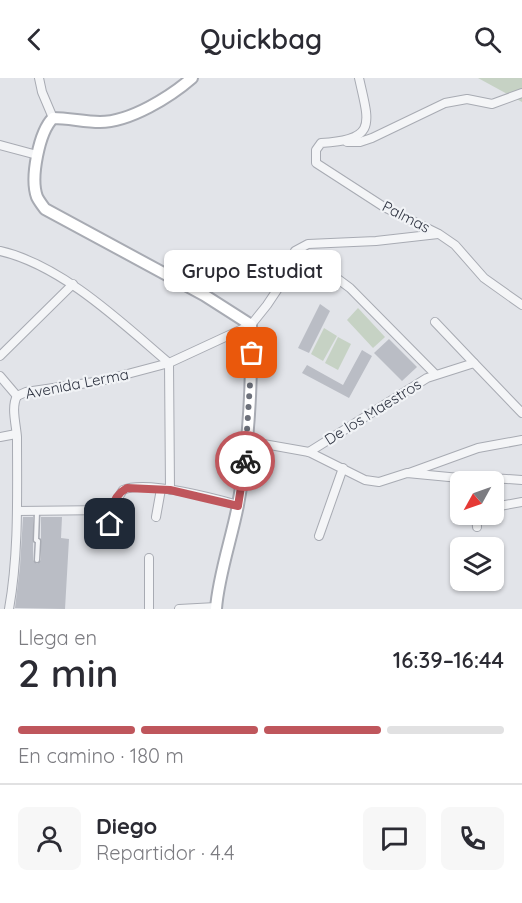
<!DOCTYPE html>
<html lang="es">
<meta charset="utf-8">
<style>
:root{--surface:#fff;--page:#f7f7f7;--text:#2b2b33;--muted:#7c7c81;--line:#e1e1e2;--accent:#bf565c}
body{margin:0;font-family:Quicksand,sans-serif;background:var(--page);color:var(--text);height:100vh;display:flex;flex-direction:column;font-size:22px;white-space:nowrap}
*{box-sizing:border-box;margin:0}
p{font-size:20px;color:var(--muted)}
.icon{flex:none;width:33px;height:33px;fill:none;stroke:currentColor;stroke-width:2;stroke-linecap:round;stroke-linejoin:round}
.map{position:relative;height:531px;overflow:hidden}
.sheet{display:flex;flex-direction:column;background:var(--surface);flex:1}
.sheet>*{flex:none}
.needle{width:39px;rotate:230deg}
.tools{position:absolute;left:450px;top:393px;display:grid;gap:12px}
.tools a{display:grid;place-items:center;width:54px;height:54px;border-radius:9px;background:var(--surface);box-shadow:0 2px 4px #0004;font-size:30px}
.pin{position:absolute;display:grid;place-items:center;width:51px;height:51px;color:#fff;margin:-26px;border-radius:12px;box-shadow:0 3px 9px #0006}
.courier{position:absolute;display:grid;place-items:center;width:60px;height:60px;margin:-30px;border:4px solid #bf565c;border-radius:50%;background:#fff;color:#222;box-shadow:0 2px 8px #0007}
.bubble{position:absolute;height:42px;border-radius:9px;background:var(--surface);box-shadow:0 2px 4px #0004;font-size:20px;font-weight:600;line-height:42px;text-align:center}
.head em{font-style:normal;font-weight:600}
.head div{display:flex;flex-direction:column-reverse}
.head{display:flex;align-items:center;justify-content:space-between;height:102px;padding:0 18px}
h1{font-size:39px;font-weight:600;line-height:45px}
.bar{display:grid;grid-template-columns:repeat(4,1fr);gap:9px 6px;align-content:center;height:72px;padding:0 18px}
.bar i{height:8px;border-radius:4px;background:var(--line)}
.bar .current{background:var(--accent)}
.bar p{grid-column:span 4}
.line{display:flex;align-items:center;gap:15px;padding:0 18px;border-top:2px solid var(--line)}
.line div{flex:1}
.round{display:grid;place-items:center;flex:none;width:63px;height:63px;border-radius:9px;background:var(--page)}
header{display:flex;justify-content:space-between;align-items:center;height:78px;padding:0 18px;background:var(--surface);font-size:27px;font-weight:600}
.map>svg:first-child{display:block}
.green{fill:#c6d2c4}
.building{fill:#babdc5}
.lines{fill:none;stroke-linecap:round;stroke-linejoin:round}
.lane-casing{stroke:#a8abb3;stroke-width:7}
.street-casing{stroke:#a8abb3;stroke-width:10}
.secondary-casing{stroke:#a8abb3;stroke-width:14}
.lane{stroke:#f4f5f7;stroke-width:4}
.street{stroke:#f4f5f7;stroke-width:8}
.secondary{stroke:#fff;stroke-width:10}
.done{stroke:#6c707a;stroke-width:6;stroke-dasharray:0 10.8}
.route{stroke:#bf565c;stroke-width:8}
.labels{text-anchor:middle;stroke-width:4.5;stroke-linejoin:round;paint-order:stroke}
.street-label{font-size:15px;fill:#2c313f;stroke:#f1f3f6}
</style>
<header><svg class="icon" aria-label="back" viewBox="0 0 24 24"><path d="M15 5l-7 7 7 7"/></svg>Quickbag<svg class="icon" aria-label="search" viewBox="0 0 24 24"><circle cx="10" cy="10" r="6"/><path d="M15 15l6 6"/></svg></header>
<div class="map">
<svg width="522" height="531" viewBox="0 0 522 531">
<rect width="100%" height="100%" fill="#e2e4e9"/>
<g class="green">
<polygon points="478,0 522,0 522,24"/>
<polygon points="358,230 385,259 373,270 347,242"/>
<polygon points="324,250 337,258 323,283 311,276"/>
<polygon points="338,259 351,266 338,292 325,285"/>
</g>
<g class="building">
<polygon points="320,226 330,233 309,275 298,270"/>
<polygon points="389,261 417,289 402,303 374,275"/>
<polygon points="362,272 372,278 349,320 302,295 307,287 343,307"/>
<polygon points="23,439 33,439 33,482 37,486 41,482 41,439 62,439 61,460 69,461 65,531 15,530 20,489"/>
</g>
<g class="lines">
<defs>
<polyline id="lane" points="37,482 38,463 36,462 37,434"/>
<g id="street">
<polyline points="39,0 42,14 53,40"/>
<path d="M 359,0 C 369,45 378,62 321,65 L 316,72 L 316,85 L 384,129 L 439,156 L 455,167 L 484,200 L 522,227"/>
<polyline points="347,64 360,64 372,60 445,25 467,21 492,26 522,15"/>
<polyline points="0,67 37,77"/>
<path d="M 0,173 C 62,187 122,245 169,285 L 170,412"/>
<polyline points="299,179 315,184 350,210 435,296"/>
<polyline points="299,179 295,173 308,166 376,163 438,156"/>
<polyline points="435,244 474,285"/>
<polyline points="0,278 73,206"/>
<polyline points="0,298 17,318"/>
<polyline points="17,318 26,314 101,303 169,285 251,247 267,227 299,179"/>
<polyline points="0,359 16,356"/>
<polyline points="247,363 309,374 365,402 379,404 407,395 470,401 492,400 522,402"/>
<polyline points="309,374 427,300 474,285 522,335"/>
<polyline points="409,395 478,370 522,362"/>
<polyline points="494,429 522,424"/>
<polyline points="110,432 110,460"/>
<path d="M 17,433 L 110,432 L 123,412 C 146,402 213,420 238,427"/>
<polyline points="476,436 477,449"/>
<polyline points="156,439 161,411"/>
<polyline points="319,458 343,390"/>
<polyline points="149,480 149,531"/>
<path d="M 9,531 C 19,475 17,416 17,359 C 16,346 11,329 17,318"/>
<polyline points="179,531 216,529"/>
</g>
<path id="secondary" d="M 192,0 C 170,19 130,44 100,44 C 84,44 69,40 53,40 C 39,54 30,100 37,119 C 39,123 42,127 45,131 L 204,217 L 251,247 C 252,307 249,368 238,427 C 232,459 218,499 216,531"/>
</defs>
<use href="#lane" class="lane-casing"/>
<use href="#street" class="street-casing"/>
<use href="#secondary" class="secondary-casing"/>
<use href="#lane" class="lane"/>
<use href="#street" class="street"/>
<use href="#secondary" class="secondary"/>
</g>
<g class="lines">
<polyline class="done" points="245,383 252,275"/>
<path class="route" d="M 110,446 C 110,432 114,417 127,410 L 170,412 L 238,428 L 245,383"/>
</g>
<g class="labels">
<g class="street-label">
<text transform="translate(406 139) rotate(27)" y="5">Palmas</text>
<text transform="translate(77 306) rotate(-11)" y="5">Avenida Lerma</text>
<text transform="translate(373 334) rotate(-32)" y="5">De los Maestros</text>
</g>
</g>
</svg>
<div class="tools">
<a><svg class="needle" viewBox="-14 -14 28 28"><path d="M0-13l5 13h-10z" fill="#e53935"/><path d="M0 13l5-13h-10z" fill="#7c7c81"/></svg></a>
<a><svg class="icon" aria-label="layers" viewBox="0 0 24 24"><path d="M12 4l9 5-9 5-9-5zM3 14l9 5 9-5"/></svg></a>
</div>
<div class="pin" style="left:252px;top:275px;background:#ea580c"><svg class="icon" aria-label="bag" viewBox="0 0 24 24"><path d="M5 8h14l-1 12H6zM9 8a3 3 0 0 1 6 0"/></svg></div>
<div class="pin" style="left:110px;top:446px;background:#1f2937"><svg class="icon" aria-label="home" viewBox="0 0 24 24"><path d="M3 11l9-7 9 7M6 9v11h12V9"/></svg></div>
<div class="courier" style="left:245px;top:383px"><svg class="icon" aria-label="bike" viewBox="0 0 24 24"><circle cx="6" cy="16" r="4"/><circle cx="18" cy="16" r="4"/><path d="M6 16l4-8h5l3 8M10 8l3 8H6M13 5h3"/></svg></div>
<div class="bubble" style="left:164px;top:172px;width:177px">Grupo Estudiat</div>
</div>
<section class="sheet">
<div class="head"><div><h1>2 min</h1><p>Llega en</p></div><em>16:39–16:44</em></div>
<div class="bar"><i class="current"></i><i class="current"></i><i class="current"></i><i></i><p>En camino · 180 m</p></div>
<div class="line" style="height:108px"><a class="round"><svg class="icon" aria-label="person" viewBox="0 0 24 24"><circle cx="12" cy="8" r="4"/><path d="M4 21q1-7 8-7t8 7"/></svg></a><div><b>Diego</b><p>Repartidor · 4.4</p></div><a class="round"><svg class="icon" aria-label="chat" viewBox="0 0 24 24"><path d="M4 5h16v11H9l-5 4z"/></svg></a><a class="round"><svg class="icon" aria-label="phone" viewBox="0 0 24 24"><path d="M5 4h4l2 5-3 2q2 4 5 5l2-3 5 2v4C11 20 4 13 5 4z"/></svg></a></div>
</section>
